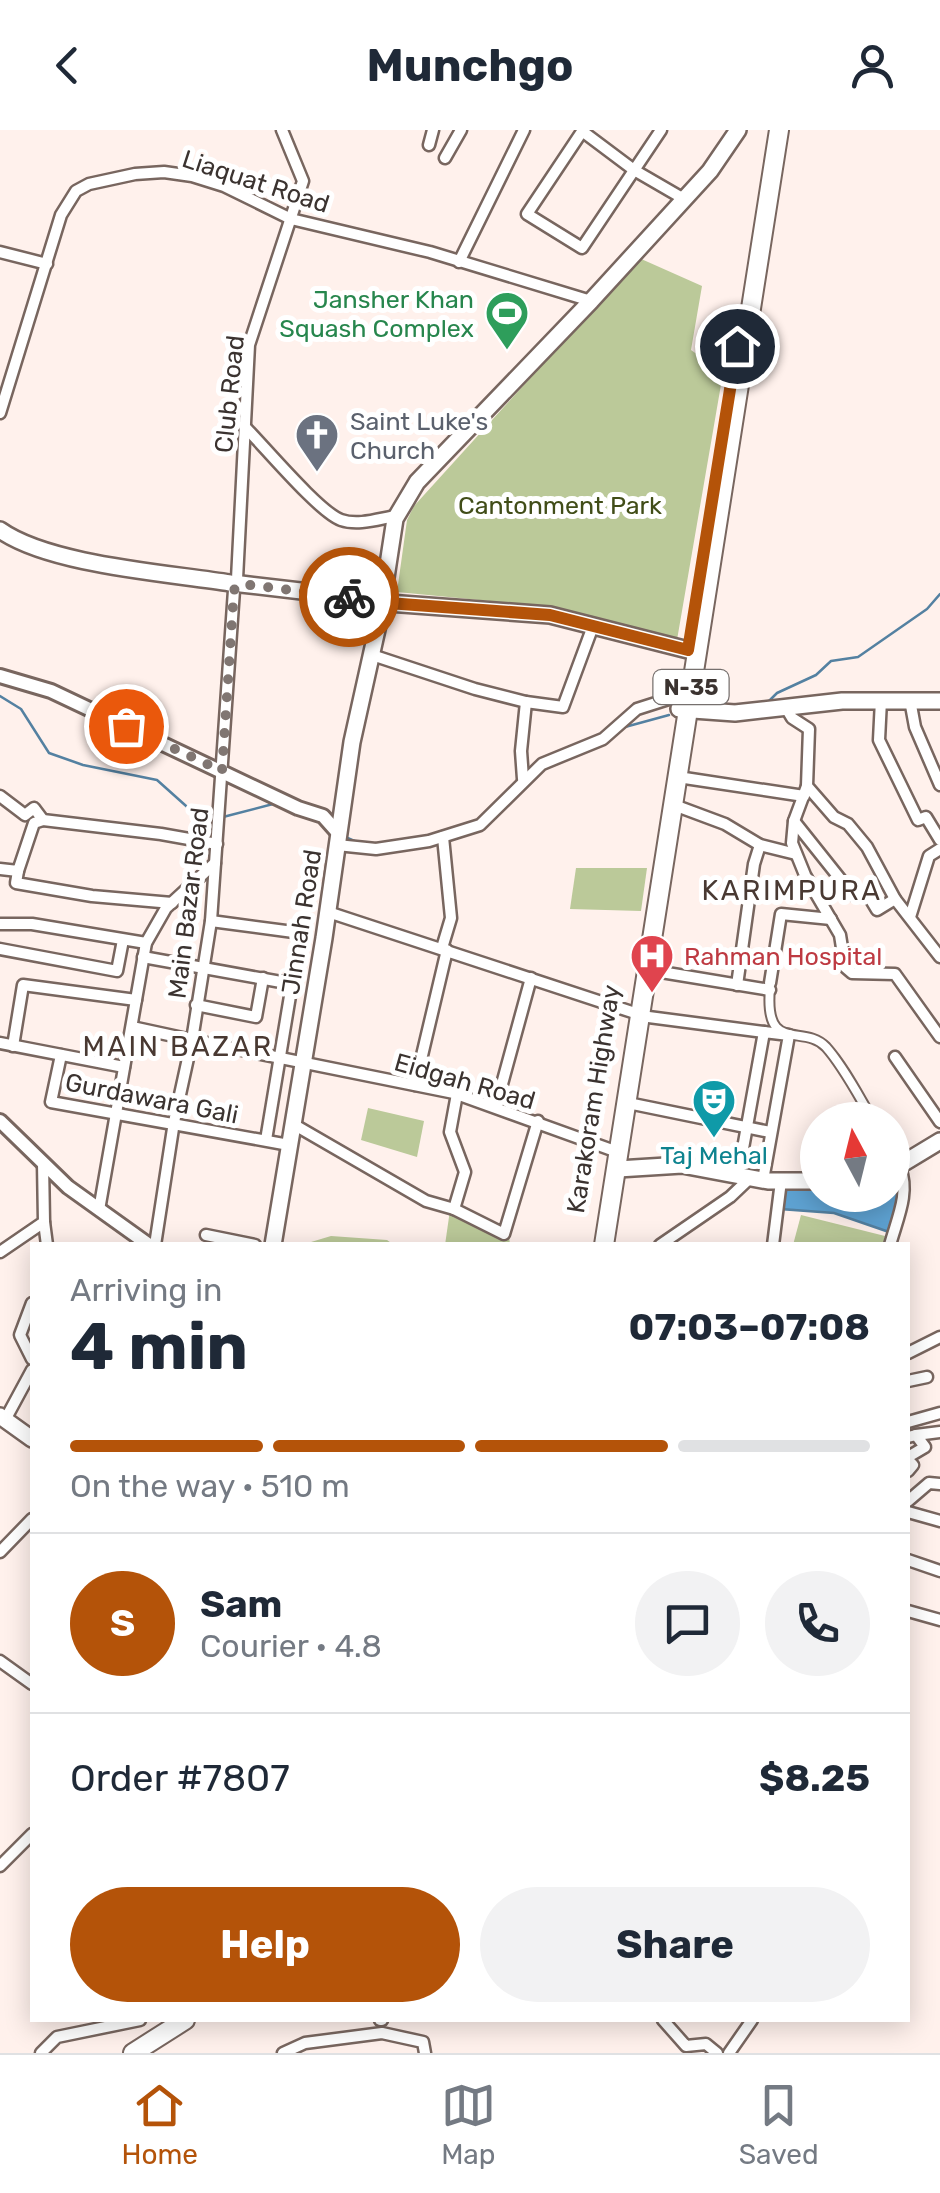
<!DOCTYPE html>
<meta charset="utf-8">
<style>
:root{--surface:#fff;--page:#f2f2f3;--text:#1f2937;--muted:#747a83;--line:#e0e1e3;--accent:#b45309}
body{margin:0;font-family:Rubik,sans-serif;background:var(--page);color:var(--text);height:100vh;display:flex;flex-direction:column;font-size:38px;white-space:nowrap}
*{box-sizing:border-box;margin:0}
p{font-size:32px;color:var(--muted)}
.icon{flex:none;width:55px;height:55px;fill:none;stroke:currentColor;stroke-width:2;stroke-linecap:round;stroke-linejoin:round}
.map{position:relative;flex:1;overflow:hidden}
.side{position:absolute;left:30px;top:1112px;width:880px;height:780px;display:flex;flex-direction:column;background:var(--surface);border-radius:0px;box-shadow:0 5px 25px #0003}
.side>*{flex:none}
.needle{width:65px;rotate:353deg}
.buttons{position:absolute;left:800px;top:972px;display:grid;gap:20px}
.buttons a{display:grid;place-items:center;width:110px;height:110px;border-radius:50%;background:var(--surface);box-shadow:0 5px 25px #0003;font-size:50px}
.pin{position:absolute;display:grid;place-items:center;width:85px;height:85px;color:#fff;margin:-42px;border:5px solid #fff;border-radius:50%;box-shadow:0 2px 10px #0007}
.courier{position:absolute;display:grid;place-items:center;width:100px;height:100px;margin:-50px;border:8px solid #b45309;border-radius:50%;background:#fff;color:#222;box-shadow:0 2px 12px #0007}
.head em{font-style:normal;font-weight:700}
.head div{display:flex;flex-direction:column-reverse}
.head{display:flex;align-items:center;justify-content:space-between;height:170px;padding:0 40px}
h1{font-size:65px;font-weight:700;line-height:75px}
.bar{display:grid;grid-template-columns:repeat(4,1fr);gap:15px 10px;align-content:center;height:120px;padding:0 40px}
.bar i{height:12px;border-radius:8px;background:var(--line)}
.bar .selected{background:var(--accent)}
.bar p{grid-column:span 4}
.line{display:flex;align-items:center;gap:25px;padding:0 40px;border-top:2px solid var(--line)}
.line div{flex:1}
.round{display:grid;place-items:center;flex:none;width:105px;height:105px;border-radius:52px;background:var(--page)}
.primary-button{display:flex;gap:20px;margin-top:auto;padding:20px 40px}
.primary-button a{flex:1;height:115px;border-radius:60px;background:var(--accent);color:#fff;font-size:40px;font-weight:700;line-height:115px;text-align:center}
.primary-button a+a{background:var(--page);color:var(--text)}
header{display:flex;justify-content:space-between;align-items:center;height:130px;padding:0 40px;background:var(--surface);font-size:45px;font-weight:700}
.menu{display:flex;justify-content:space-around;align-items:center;height:140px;border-top:2px solid var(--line);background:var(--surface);font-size:28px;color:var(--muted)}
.menu a{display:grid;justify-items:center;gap:5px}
.menu .selected{color:var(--accent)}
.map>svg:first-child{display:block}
.green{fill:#bbc999}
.water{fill:#5ea2d2;stroke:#5481a1;stroke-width:2.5}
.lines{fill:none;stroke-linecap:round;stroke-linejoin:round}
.stream{stroke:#5481a1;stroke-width:2.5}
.pedestrian-casing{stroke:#78665f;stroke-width:12}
.minor-casing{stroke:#78665f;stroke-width:15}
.tertiary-casing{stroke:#78665f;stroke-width:18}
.secondary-casing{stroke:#78665f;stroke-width:20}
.trunk-casing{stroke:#78665f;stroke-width:22}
.pedestrian{stroke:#fff;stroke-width:8}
.minor{stroke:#fff;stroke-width:10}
.tertiary{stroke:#fff;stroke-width:12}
.secondary{stroke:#fff;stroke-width:15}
.trunk{stroke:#fff;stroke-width:18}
.done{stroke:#807672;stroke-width:10;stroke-dasharray:0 18}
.route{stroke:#b45309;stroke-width:12}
.labels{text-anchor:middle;stroke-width:10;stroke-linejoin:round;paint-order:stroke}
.shield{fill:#fff;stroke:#76706e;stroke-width:2.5}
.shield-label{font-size:22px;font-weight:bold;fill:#3b3330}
.street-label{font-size:25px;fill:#3b3330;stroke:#fff}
.leisure-label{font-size:25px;fill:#27864d;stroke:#fff;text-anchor:end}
.worship-label{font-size:25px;fill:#5b616d;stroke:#fff;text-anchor:start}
.park-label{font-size:25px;fill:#414d18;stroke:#fff}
.health-label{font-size:25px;fill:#be3a42;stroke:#fff;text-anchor:start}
.culture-label{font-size:25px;fill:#0d838f;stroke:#fff}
.neighbourhood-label{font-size:28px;letter-spacing:2.5px;fill:#493932;stroke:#fff}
</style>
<header><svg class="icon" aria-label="back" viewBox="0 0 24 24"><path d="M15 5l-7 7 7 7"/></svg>Munchgo<svg class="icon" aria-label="person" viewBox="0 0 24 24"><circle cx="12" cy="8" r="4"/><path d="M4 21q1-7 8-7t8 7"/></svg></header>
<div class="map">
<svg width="940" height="1923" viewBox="0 0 940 1923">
<rect width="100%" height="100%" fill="#fff1ec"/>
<g class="green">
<polygon points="639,128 702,156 691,220 723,243 677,510 639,508 551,477 397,462 407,390 414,376"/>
<polygon points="576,738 647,738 641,781 570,779"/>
<polygon points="368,978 424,991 417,1027 361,1010"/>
<polygon points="450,1080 509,1106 510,1115 445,1115"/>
<polygon points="801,1085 885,1106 883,1115 793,1115"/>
<polygon points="331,1106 387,1110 394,1115 301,1115"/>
</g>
<polygon class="water" points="898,1040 903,1051 892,1103 834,1083 781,1079 782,1055 817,1054 818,1065 892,1065 893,1042"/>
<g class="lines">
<g class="stream">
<polyline points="0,566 21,579 49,623 83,635 157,650 204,692 215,689"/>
<polyline points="767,573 777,563 816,545 831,531 858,527 927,479 940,464"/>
<polyline points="625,597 669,585"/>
<polyline points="223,687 273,674"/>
<polyline points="343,706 359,713"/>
</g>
<defs>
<path id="pedestrian" d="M 770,858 C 764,925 803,893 826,917 C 844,937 859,967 873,990"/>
<g id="minor">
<polyline points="583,0 527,84 582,118 661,0"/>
<polyline points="582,1 634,40 684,69"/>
<polyline points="429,15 433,0"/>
<polyline points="445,28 461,0"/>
<polyline points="0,122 47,134"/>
<polyline points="459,132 524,0"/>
<polyline points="0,283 61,85 76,61 89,54 135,44 164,42 192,46 224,56 291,89 430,122 591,171"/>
<path d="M 244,296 C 264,316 319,382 341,390 C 358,396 378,389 396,386"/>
<polyline points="237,449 249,215 303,51 282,0"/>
<polyline points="234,460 211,791 192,910 454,963 612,1020"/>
<polyline points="372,525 475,559 526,572"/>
<polyline points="881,570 879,610 918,690 926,687 940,710"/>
<polyline points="910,570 915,597 940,655"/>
<polyline points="786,578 792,588 809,599 807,656 834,687 848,694 867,717 895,769 940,827"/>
<polyline points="678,647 804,666"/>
<polyline points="523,649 521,621 526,572 563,577 593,496"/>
<polyline points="807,656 794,691 792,713 805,745 840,805 845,837 852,843 895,844 940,907"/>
<polyline points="0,666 25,685 34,678 43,690 161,704 217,714"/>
<polyline points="674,675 725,694 760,715 796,724"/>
<polyline points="794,691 853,765 868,765 877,780 895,769"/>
<polyline points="337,715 376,719 429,711 480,695 542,634 603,609 637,579 681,565"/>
<polyline points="0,739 18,741 34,693 43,690"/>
<polyline points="18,741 16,753 92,766 172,773"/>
<polyline points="328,782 632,882"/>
<polyline points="910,787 929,726 940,719"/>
<polyline points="0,794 32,794 146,813"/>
<polyline points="442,818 451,788 443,707"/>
<polyline points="0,819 117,841 123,810"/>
<polyline points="143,827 292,854 301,803 211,791"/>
<polyline points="649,840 770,860"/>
<polyline points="770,853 781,784 831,789"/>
<polyline points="737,855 754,734 760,715"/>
<polyline points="196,875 256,887 263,848"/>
<polyline points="641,886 764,902"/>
<polyline points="132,897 192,910 174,992 155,1115"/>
<polyline points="0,913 124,937"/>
<polyline points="13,916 23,855 136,870"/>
<polyline points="61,925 51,972 289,1015"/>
<polyline points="895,927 940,992"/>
<polyline points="415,955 447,820"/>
<polyline points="457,964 450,1002 465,1042 454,1079 504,1104 538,991"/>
<polyline points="628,973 770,1002"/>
<polyline points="496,976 531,848"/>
<polyline points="293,994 426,1071 454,1079"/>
<polyline points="266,1010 292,854"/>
<polyline points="738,1046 764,902 789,905 763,1050"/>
<polyline points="99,1080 146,813 166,778 215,733"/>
<polyline points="44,1092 47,1115"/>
<polyline points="206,1105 255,1115"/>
<polyline points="660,1115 730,1067 750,1048"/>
<polyline points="773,1115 781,1051"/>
<path d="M 890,1115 C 897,1089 910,1063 900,1038"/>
<polyline points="0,1122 44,1092 43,1033"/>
<polyline points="32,1173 20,1205 32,1229"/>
<polyline points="908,1223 940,1207"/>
<polyline points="908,1251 927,1247"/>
<polyline points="5,1290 32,1240"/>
<polyline points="908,1292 940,1283"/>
<polyline points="916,1305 940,1302"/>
<polyline points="908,1307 916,1305 925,1317 908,1327"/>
<polyline points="908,1330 913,1335 908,1341"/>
<polyline points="908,1371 929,1353 940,1354"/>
<polyline points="908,1382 940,1391"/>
<polyline points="0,1422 32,1389"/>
<polyline points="908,1430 940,1441"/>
<polyline points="908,1481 940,1490"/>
<polyline points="0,1531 32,1554"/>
<polyline points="0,1736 32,1704"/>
<polyline points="380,1890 382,1890"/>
<polyline points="663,1890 686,1916 706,1914 717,1923"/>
<polyline points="41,1923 57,1907 140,1890"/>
<polyline points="283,1923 305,1913 382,1903 423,1912 425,1923"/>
<polyline points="729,1923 752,1890"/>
</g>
<g id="tertiary">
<polyline points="0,546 51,561 298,678 323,686 339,704"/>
<polyline points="0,991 68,1057 149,1115"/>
</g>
<g id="secondary">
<path d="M 0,400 C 49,435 168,443 230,453"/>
<polyline points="241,454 378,470"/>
<polyline points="383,467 395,389 417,352 591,171 710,41 738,0"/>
<polyline points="388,473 550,485 688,520"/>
<polyline points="679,579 735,583 842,571 940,571"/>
<polyline points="618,1039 682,1035 768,1051 818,1051"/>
<polyline points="892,1040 940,1011"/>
<polyline points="273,1115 324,808 352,612 382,477"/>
<polyline points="0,1286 32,1309"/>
</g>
<g id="trunk">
<polyline points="604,1115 779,0"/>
<polyline points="133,1923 185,1890"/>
</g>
</defs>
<use href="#pedestrian" class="pedestrian-casing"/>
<use href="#minor" class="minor-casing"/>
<use href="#tertiary" class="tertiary-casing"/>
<use href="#secondary" class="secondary-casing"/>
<use href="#trunk" class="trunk-casing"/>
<use href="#pedestrian" class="pedestrian"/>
<use href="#minor" class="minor"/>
<use href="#tertiary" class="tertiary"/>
<use href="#secondary" class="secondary"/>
<use href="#trunk" class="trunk"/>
</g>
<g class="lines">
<polyline class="done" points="126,596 222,641 234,460 241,454 349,467"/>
<polyline class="route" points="349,467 378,470 383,466 388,473 550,485 688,520 737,216"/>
</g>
<defs>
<symbol id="stadium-pin" viewBox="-11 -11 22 30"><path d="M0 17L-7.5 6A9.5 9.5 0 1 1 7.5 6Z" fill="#2e9e5b" stroke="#fff"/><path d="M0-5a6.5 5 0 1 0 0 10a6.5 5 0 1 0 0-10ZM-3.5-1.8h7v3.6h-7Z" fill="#fff"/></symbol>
<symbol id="church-pin" viewBox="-11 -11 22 30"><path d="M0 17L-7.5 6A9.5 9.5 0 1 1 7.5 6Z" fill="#6b7280" stroke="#fff"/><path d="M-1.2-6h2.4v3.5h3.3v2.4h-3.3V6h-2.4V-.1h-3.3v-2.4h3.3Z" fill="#fff"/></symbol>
<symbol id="hospital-pin" viewBox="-11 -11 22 30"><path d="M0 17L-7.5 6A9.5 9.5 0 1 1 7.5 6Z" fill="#e0444e" stroke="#fff"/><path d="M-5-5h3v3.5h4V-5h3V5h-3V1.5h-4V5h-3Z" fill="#fff"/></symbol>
<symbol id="theatre-pin" viewBox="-11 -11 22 30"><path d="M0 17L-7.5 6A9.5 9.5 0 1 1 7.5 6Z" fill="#0f9aa8" stroke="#fff"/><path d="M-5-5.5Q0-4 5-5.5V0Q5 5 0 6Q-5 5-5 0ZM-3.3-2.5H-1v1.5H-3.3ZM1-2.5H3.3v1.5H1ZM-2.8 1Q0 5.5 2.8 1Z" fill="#fff"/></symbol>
</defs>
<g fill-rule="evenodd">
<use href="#stadium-pin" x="482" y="158" width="50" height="68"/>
<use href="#church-pin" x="292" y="280" width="50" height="68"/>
<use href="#hospital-pin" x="627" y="801" width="50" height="68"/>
<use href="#theatre-pin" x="689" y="946" width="50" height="68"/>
</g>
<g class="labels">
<rect class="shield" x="653.5" y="540" width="75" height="34" rx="8"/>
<g class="shield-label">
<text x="691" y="565">N-35</text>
</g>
<g class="street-label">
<text transform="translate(256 51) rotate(18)" y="9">Liaquat Road</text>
<text transform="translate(229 264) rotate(-84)" y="9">Club Road</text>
<text transform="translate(188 773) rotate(-83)" y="9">Main Bazar Road</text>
<text transform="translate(301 792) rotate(-81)" y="9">Jinnah Road</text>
<text transform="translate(465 951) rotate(16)" y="9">Eidgah Road</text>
<text transform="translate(152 968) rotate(11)" y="9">Gurdawara Gali</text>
<text transform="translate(593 969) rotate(-81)" y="9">Karakoram Highway</text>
</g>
<g class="leisure-label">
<text x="474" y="178">Jansher Khan<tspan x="474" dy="29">Squash Complex</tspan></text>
</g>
<g class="worship-label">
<text x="350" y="300">Saint Luke's<tspan x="350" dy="29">Church</tspan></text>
</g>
<g class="park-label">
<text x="560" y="384">Cantonment Park</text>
</g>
<g class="health-label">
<text x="684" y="835">Rahman Hospital</text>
</g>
<g class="culture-label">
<text x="714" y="1034">Taj Mehal</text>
</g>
<g class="neighbourhood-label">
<text x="792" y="770">KARIMPURA</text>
<text x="178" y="926">MAIN BAZAR</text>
</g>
</g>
</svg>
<div class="buttons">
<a><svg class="needle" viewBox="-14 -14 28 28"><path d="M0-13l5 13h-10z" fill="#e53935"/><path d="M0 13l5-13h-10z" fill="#747a83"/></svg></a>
</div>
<div class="pin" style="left:126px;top:596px;background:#ea580c"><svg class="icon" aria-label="bag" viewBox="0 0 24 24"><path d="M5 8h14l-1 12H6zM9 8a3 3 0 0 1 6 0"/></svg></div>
<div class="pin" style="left:737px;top:216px;background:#1f2937"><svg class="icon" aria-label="home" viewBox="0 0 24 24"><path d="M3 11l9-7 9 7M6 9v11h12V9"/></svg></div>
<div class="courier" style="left:349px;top:467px"><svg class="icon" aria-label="bike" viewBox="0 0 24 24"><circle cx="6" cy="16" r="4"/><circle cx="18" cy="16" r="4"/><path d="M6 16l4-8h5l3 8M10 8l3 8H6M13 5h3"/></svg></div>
<section class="side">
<div class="head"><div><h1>4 min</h1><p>Arriving in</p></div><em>07:03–07:08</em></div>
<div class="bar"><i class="selected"></i><i class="selected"></i><i class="selected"></i><i></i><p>On the way · 510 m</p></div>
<div class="line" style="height:180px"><b class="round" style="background:var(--accent);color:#fff">S</b><div><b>Sam</b><p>Courier · 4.8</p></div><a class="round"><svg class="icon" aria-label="chat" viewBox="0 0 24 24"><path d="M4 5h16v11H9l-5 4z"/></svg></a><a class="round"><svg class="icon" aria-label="phone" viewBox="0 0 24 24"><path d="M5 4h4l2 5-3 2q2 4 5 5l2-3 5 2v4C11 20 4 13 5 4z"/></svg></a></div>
<div class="line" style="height:130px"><div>Order #7807</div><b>$8.25</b></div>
<div class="primary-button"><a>Help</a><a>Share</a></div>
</section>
</div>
<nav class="menu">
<a class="selected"><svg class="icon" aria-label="home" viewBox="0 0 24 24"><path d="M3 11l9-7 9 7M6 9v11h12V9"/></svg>Home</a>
<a><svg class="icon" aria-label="map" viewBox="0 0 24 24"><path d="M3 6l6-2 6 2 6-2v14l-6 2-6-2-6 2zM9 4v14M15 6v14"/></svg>Map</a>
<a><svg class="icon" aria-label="saved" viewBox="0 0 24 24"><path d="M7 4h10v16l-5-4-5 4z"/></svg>Saved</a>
</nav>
